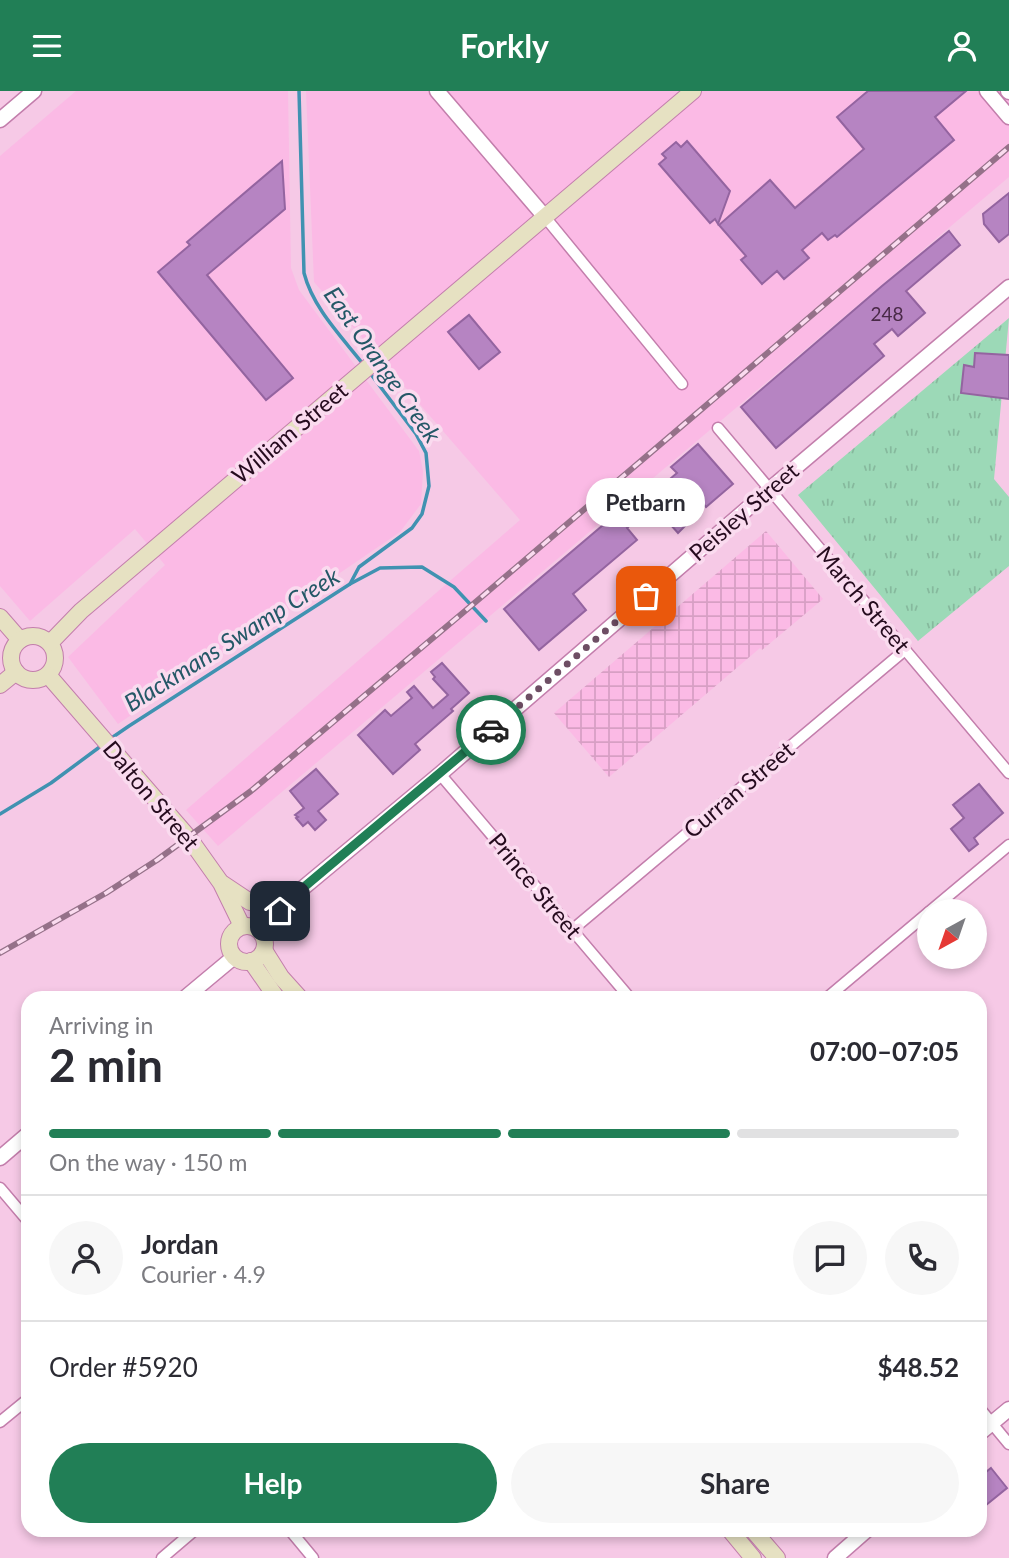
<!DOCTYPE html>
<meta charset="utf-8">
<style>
:root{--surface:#fff;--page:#f7f7f7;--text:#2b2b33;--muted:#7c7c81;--line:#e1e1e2;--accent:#217f56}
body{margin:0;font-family:Lato,sans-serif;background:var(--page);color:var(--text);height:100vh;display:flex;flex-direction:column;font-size:26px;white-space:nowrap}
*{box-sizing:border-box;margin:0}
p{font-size:23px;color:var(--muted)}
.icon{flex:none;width:38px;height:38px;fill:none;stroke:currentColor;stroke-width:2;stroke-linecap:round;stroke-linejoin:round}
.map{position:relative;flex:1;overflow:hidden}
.details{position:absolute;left:21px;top:900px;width:966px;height:546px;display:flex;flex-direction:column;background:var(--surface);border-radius:21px;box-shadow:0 4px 10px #0003}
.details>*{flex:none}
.needle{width:46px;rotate:220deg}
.tools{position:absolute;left:917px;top:808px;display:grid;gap:14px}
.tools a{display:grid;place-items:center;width:70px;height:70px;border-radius:50%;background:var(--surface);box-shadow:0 4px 10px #0003;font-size:35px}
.pin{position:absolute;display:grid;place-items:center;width:60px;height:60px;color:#fff;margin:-30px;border-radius:14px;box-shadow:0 4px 10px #0006}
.courier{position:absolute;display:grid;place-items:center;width:70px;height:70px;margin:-35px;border:5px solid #217f56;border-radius:50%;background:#fff;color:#222;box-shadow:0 2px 9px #0007}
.bubble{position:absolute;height:49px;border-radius:24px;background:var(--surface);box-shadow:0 4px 10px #0003;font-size:23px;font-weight:700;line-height:49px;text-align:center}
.summary em{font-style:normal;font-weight:700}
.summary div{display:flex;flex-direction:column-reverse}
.summary{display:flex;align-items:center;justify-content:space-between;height:119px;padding:0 28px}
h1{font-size:46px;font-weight:700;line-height:52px}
.bar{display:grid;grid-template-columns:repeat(4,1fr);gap:10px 7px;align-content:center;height:84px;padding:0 28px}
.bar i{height:9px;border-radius:5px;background:var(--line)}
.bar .active{background:var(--accent)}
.bar p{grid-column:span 4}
.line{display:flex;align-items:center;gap:18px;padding:0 28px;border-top:2px solid var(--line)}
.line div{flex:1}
.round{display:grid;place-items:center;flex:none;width:74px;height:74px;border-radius:37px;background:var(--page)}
.primary-button{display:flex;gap:14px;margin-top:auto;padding:14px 28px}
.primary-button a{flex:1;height:80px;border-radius:42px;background:var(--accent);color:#fff;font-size:28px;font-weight:700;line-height:80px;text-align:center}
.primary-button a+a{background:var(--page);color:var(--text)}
header{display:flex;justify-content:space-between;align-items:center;height:91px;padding:0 28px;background:var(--accent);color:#fff;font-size:32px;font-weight:700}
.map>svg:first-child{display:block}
.built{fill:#fbbae5}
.industrial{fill:url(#industrial-grid)}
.grass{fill:url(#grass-tufts)}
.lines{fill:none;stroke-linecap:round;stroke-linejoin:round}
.stream{stroke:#4092b1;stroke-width:3.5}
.building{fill:#b684c2;stroke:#9464a0;stroke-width:2}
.minor-casing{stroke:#c37eac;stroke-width:13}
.tertiary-casing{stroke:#c37eac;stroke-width:17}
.secondary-casing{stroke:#c37eac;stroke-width:18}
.minor{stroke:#fff;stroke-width:10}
.tertiary{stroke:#fff;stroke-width:14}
.secondary{stroke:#e6e1c2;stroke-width:16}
.rail-casing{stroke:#957189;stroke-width:6}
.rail{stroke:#fadbef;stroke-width:3.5;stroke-dasharray:10;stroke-linecap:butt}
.done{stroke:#6e4e64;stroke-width:7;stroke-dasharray:0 12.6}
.route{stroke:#217f56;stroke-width:9}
.labels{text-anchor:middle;stroke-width:7;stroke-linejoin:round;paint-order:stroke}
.number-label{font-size:19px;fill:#492947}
.street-label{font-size:23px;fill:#250b1e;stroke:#fadbef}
.water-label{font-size:24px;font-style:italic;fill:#245867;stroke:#fadbef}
</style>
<header><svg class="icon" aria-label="menu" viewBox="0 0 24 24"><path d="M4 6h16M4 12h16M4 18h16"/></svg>Forkly<svg class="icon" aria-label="person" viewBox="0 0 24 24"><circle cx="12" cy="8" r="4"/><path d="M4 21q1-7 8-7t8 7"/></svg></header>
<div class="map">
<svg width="1009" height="1467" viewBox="0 0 1009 1467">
<defs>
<pattern id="industrial-grid" width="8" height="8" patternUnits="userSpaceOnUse" patternTransform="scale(1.75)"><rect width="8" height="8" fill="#fbbae5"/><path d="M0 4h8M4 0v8" fill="none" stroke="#d79fc4"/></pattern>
<pattern id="grass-tufts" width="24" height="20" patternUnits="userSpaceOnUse" patternTransform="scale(1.75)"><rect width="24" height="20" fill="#9cd9b7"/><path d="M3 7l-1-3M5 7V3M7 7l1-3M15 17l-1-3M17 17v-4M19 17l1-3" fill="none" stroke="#86b99d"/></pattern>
</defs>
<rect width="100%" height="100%" fill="#f6c9e6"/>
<g class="built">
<polygon points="76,0 288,0 291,177 299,199 419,360 423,380 421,413 400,441 118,633 68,566 165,474 135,438 30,530 0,495 0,65"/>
<polygon points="306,0 1009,0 1009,86 218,755 186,719 520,429 314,191"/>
</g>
<polygon class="industrial" points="766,440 823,508 762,559 760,557 609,686 554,622"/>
<polygon class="grass" points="1009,227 994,388 1009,406 1009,475 918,550 798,404"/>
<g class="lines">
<g class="stream">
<path d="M 299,0 L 304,182 C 313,217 341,245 363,273"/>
<polyline points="350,493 359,476 412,437 422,423 429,395 426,362 416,343 370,282"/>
<polyline points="110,648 129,635 350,493 380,477 422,476 454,496 486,530"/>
<polyline points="0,723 51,692 101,655"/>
</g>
</g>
<g class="building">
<polygon points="868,0 966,0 935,26 954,49 837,146 835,144 828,149 822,142 802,159 809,167 784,188 777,180 762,193 741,169 746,165 719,134 770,89 795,117 864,58 837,26"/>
<polygon points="687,50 730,100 718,133 715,128 710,132 659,73 666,67 662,63 676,51 681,56"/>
<polygon points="282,70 285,118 207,184 293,287 266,309 158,181 190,154 187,151"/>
<polygon points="1009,102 1009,143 999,151 984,133 983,123"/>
<polygon points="949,140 960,154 906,200 925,222 898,245 892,238 874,253 884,265 776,357 741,316 882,195"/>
<polygon points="469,224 500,261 479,278 448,241"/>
<polygon points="975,262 1009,264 1009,308 961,302 964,274 974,276"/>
<polygon points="698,353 733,393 706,416 700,409 683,424 689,431 678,442 654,415 627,437 637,449 573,503 586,519 539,559 504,518 642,401 645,405 655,396 657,399 677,382 671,376"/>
<polygon points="442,572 469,602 451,618 453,620 415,653 420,659 393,683 358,644 385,619 391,625 412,607 407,601 414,595 433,617 448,604 433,588 435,586 431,581"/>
<polygon points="316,678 338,703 318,720 326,729 315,739 308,731 303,735 296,727 298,726 295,724 304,717 290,700"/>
<polygon points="979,693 1003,722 974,747 978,753 969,760 951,738 964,727 953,714"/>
<polygon points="991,1377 1007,1397 980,1419 980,1386"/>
</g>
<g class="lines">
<defs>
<g id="minor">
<polyline points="545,126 682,293"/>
<polyline points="718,337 1009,682"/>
<polyline points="440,683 629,906"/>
<polyline points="929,821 1009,754"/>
<polyline points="572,839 905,559"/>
<polyline points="828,906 929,821"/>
<polyline points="0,1097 28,1130"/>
<polyline points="980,1318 1009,1353"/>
<polyline points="0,1331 28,1308"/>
<polyline points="289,1438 313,1467"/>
<polyline points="162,1467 196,1438"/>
</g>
<g id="tertiary">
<polyline points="437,0 545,126"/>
<polyline points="987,0 1009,26"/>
<polyline points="1008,0 1009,1"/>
<polyline points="0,29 34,0"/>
<polyline points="260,840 291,807 440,683 770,398 1009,196"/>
<polyline points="186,906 234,866"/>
<polyline points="0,1067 28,1043"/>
<polyline points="980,1342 1009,1318"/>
<polyline points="835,1467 868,1438"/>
</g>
<g id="secondary">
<polyline points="0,526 20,549"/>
<circle cx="33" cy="567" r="22"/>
<polyline points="50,552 81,520 693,0"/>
<polyline points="48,584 189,747 221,792 242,835"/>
<polyline points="0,594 16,581"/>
<polyline points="223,793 250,811 264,814 291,807"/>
<circle cx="247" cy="853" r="18"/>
<polyline points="264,859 281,886 299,906"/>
<polyline points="251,870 276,906"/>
<polyline points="729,1438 753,1467"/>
<polyline points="752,1438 777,1467"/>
</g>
</defs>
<use href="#minor" class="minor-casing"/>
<use href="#tertiary" class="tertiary-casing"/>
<use href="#secondary" class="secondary-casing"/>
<use href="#minor" class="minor"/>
<use href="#tertiary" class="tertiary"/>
<use href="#secondary" class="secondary"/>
<defs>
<polyline id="rail" points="0,862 106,802 157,769 251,700 465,520 1009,56"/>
</defs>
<use href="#rail" class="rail-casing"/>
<use href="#rail" class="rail"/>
</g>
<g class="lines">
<polyline class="done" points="491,639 646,505"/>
<polyline class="route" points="280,820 291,807 491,639"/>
</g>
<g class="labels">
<g class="number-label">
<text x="887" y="230">248</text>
</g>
<g class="street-label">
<text transform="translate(290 342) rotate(-40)" y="8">William Street</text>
<text transform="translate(744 421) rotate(-41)" y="8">Peisley Street</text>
<text transform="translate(863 509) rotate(50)" y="8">March Street</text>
<text transform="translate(739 699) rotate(-40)" y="8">Curran Street</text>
<text transform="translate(151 705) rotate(50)" y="8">Dalton Street</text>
<text transform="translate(535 795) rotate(50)" y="8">Prince Street</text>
</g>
<g class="water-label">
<text transform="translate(382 274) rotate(55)" y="8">East Orange Creek</text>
<text transform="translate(232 549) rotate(-32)" y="8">Blackmans Swamp Creek</text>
</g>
</g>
</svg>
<div class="tools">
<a><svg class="needle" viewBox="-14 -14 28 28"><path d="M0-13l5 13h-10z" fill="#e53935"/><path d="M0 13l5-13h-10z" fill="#7c7c81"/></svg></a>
</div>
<div class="pin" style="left:646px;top:505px;background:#ea580c"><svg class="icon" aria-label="bag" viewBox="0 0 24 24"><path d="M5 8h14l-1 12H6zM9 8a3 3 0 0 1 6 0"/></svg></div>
<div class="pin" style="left:280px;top:820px;background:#1f2937"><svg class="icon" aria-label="home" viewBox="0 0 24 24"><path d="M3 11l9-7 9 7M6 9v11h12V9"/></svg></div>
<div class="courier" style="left:491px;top:639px"><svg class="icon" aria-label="car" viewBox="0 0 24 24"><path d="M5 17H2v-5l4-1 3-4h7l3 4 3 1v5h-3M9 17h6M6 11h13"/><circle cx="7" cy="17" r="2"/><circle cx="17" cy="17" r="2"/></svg></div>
<div class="bubble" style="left:586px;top:387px;width:119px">Petbarn</div>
<section class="details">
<div class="summary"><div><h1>2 min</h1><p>Arriving in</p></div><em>07:00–07:05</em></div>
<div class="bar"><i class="active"></i><i class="active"></i><i class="active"></i><i></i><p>On the way · 150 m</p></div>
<div class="line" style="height:126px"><a class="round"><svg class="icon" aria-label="person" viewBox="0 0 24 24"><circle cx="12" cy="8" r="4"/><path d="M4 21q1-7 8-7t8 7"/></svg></a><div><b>Jordan</b><p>Courier · 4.9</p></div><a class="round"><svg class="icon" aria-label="chat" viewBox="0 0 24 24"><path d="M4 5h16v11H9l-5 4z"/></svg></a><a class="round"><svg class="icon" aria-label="phone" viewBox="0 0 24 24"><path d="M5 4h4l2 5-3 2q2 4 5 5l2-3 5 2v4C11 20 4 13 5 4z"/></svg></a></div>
<div class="line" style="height:91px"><div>Order #5920</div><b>$48.52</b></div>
<div class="primary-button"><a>Help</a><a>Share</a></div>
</section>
</div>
